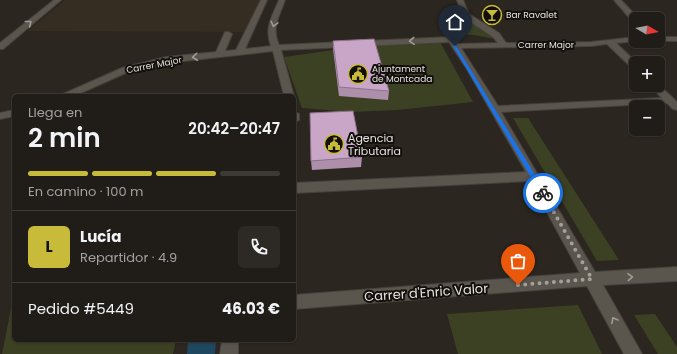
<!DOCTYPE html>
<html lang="es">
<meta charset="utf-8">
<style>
:root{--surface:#201c17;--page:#2d2924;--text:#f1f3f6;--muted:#a2a1a1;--line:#3d3a36;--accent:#c9bb3a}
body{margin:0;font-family:Poppins,sans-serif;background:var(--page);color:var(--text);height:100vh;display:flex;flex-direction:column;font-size:15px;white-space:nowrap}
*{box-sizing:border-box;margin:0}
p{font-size:13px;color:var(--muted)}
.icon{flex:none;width:22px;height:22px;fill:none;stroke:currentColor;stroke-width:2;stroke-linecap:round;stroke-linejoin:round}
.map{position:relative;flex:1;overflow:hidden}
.side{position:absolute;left:12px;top:94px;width:284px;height:248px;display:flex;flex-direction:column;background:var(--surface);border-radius:6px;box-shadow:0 1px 3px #0004,0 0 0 1px var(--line)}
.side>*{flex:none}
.needle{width:26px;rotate:99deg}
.controls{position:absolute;left:629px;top:12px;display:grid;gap:8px}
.controls a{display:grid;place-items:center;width:36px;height:36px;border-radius:6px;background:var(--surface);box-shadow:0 1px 3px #0004,0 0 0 1px var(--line);font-size:20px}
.pin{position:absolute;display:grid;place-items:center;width:34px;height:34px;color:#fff;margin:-41px -17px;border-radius:50% 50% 50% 0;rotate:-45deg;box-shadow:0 0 4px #0007}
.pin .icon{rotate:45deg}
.courier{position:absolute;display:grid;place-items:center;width:40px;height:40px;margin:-20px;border:3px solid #1a73e8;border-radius:50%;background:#fff;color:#222;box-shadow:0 1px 5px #0007}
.overview em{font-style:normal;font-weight:600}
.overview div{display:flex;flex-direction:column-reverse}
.overview{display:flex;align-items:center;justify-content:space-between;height:68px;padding:0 16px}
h1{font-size:26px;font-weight:600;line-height:30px}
.bar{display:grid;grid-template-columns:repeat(4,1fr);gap:6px 4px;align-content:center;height:48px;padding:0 16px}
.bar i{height:5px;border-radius:3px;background:var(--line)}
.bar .current{background:var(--accent)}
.bar p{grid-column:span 4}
.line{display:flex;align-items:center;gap:10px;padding:0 16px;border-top:1px solid var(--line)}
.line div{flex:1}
.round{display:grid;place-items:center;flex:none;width:42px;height:42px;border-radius:6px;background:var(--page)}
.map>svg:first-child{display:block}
.built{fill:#352d21}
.green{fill:#3c4123}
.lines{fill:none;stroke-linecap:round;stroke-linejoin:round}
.canal{fill:#204760;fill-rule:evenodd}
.minor-casing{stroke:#45413c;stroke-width:2}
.minor{fill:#5a554d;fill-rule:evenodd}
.wall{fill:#ad8fac}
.building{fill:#c9a6c8;stroke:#8d748c}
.oneway{stroke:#9f9b95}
.route{fill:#1a73e8}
.done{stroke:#a3a09a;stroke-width:4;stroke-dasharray:0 7.2}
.labels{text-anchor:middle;stroke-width:4;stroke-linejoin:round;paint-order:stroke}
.far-poi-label{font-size:9px;fill:#e4e1dd;stroke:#120f0d;text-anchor:start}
.far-street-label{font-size:9px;fill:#e4e1dd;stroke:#120f0d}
.poi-label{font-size:11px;fill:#e4e1dd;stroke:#120f0d;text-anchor:start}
.near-street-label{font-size:13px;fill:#e4e1dd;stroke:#120f0d}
</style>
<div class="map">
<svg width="677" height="354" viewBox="0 0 677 354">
<rect width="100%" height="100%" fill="#2b261f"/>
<polygon class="built" points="65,0 263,0 244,32 28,31"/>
<g class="green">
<polygon points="438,17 464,18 486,31 495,39 474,35 444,34"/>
<polygon points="440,42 473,102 397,110 351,112 302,108 284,57 333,50 334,47"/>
<polygon points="513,118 528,118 619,260 597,261"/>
<polygon points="14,293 14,340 176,340 173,354 2,354"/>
<polygon points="578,305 602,354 458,354 447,314"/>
<polygon points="655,314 677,347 677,354 658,354 634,315"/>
</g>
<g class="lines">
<polygon class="canal" points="188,340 216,340 215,354 187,354"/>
<defs>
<g id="minor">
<polygon points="54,0 61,0 3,49 0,49 0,43"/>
<path d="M 261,0 L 267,0 L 245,49 L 271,46 C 264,28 272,17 279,0 L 285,0 C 279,17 271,28 279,45 L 451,37 L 454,37 L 458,44 L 498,43 L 493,37 L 463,17 L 457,0 L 463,0 L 469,14 L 499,33 L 506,43 L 591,42 L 636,37 L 636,41 L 638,41 L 616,43 L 637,63 L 636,70 L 633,69 L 607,44 L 591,46 L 461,48 L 498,106 L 662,98 L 649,85 L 658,85 L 658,84 L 677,102 L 677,110 L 673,109 L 667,103 L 501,112 L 595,272 L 677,267 L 677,281 L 603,285 L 642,354 L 624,354 L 587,286 L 294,309 L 294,295 L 580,273 L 530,181 L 294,193 L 294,183 L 526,172 L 468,71 L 449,42 L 281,50 L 294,96 L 284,96 L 273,51 L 166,63 L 128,72 L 74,96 L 61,96 L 63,94 L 122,68 L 166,57 L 216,52 L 225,32 L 228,32 L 232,34 L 225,51 L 236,50 Z"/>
<polygon points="614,0 621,0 639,19 636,19 636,22 633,22"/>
<polygon points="658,37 677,37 677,41 656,41 658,41"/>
<polygon points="14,110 14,116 0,119 0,113"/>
<polygon points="294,111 299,114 299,120 294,123"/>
<polygon points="222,340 238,340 238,354 220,354"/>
</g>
</defs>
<use href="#minor" class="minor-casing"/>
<use href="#minor" class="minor"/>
</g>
<g class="wall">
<polygon points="333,41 389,91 388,100 339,96 333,49"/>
<polygon points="362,157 361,167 312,170 311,161"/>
</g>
<g class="building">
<polygon points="374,39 389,91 339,87 333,41"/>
<polygon points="353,111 362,157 311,161 310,113"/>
</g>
<defs><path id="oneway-chevron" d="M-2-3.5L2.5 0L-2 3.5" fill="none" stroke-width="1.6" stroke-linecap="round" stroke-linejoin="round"/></defs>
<g class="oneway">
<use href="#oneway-chevron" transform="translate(29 23) rotate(-39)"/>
<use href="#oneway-chevron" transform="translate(274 24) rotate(104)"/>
<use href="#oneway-chevron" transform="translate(412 41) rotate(177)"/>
<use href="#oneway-chevron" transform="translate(195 57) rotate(174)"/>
<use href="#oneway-chevron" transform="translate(630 277) rotate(-3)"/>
<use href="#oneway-chevron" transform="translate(614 320) rotate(-119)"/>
</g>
<polygon class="route" points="455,44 545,191 545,194 541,194 453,46"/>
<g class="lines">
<polyline class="done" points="518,285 592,279 543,193"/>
</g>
<defs>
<symbol id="bar-ring" viewBox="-11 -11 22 22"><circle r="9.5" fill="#120f0d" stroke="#c9bb3a" stroke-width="1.5"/><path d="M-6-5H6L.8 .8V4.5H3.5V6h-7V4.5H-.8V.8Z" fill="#c9bb3a"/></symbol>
<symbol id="civic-ring" viewBox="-11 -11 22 22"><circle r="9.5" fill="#120f0d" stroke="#c9bb3a" stroke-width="1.5"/><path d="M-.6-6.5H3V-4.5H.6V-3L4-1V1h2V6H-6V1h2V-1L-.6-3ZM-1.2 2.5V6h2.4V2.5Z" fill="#c9bb3a"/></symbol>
</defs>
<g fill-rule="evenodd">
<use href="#bar-ring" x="481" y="4" width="22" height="22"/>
<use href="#civic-ring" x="347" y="63" width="22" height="22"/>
<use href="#civic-ring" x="323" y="133" width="22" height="22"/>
</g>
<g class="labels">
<g class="far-poi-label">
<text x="506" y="18">Bar Ravalet</text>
<text x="372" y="72">Ajuntament<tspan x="372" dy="10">de Montcada</tspan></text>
</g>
<g class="far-street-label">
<text x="546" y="48">Carrer Major</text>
<text transform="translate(154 65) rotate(-11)" y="3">Carrer Major</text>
</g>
<g class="poi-label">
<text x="348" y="142">Agencia<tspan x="348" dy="13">Tributaria</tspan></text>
</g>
<g class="near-street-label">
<text transform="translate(426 292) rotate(-4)" y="5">Carrer d'Enric Valor</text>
</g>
</g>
</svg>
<div class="controls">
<a><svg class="needle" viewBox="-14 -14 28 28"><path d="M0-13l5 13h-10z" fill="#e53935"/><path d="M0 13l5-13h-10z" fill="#a2a1a1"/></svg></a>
<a>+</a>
<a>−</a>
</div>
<div class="pin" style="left:518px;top:285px;background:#ea580c"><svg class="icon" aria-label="bag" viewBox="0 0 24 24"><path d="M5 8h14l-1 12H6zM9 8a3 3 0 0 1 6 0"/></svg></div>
<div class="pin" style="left:455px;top:46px;background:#1f2937"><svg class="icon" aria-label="home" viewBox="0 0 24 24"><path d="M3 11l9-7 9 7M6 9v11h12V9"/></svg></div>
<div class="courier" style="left:543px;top:193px"><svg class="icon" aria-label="bike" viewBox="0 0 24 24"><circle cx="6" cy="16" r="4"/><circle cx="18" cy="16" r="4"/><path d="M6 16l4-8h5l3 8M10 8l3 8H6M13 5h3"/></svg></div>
<section class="side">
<div class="overview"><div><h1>2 min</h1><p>Llega en</p></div><em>20:42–20:47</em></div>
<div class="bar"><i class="current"></i><i class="current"></i><i class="current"></i><i></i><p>En camino · 100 m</p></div>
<div class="line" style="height:72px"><b class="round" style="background:var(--accent);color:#111">L</b><div><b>Lucía</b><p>Repartidor · 4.9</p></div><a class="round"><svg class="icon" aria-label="phone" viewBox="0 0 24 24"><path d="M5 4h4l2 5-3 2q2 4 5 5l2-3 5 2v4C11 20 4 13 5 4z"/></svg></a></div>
<div class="line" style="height:52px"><div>Pedido #5449</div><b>46.03 €</b></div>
</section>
</div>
